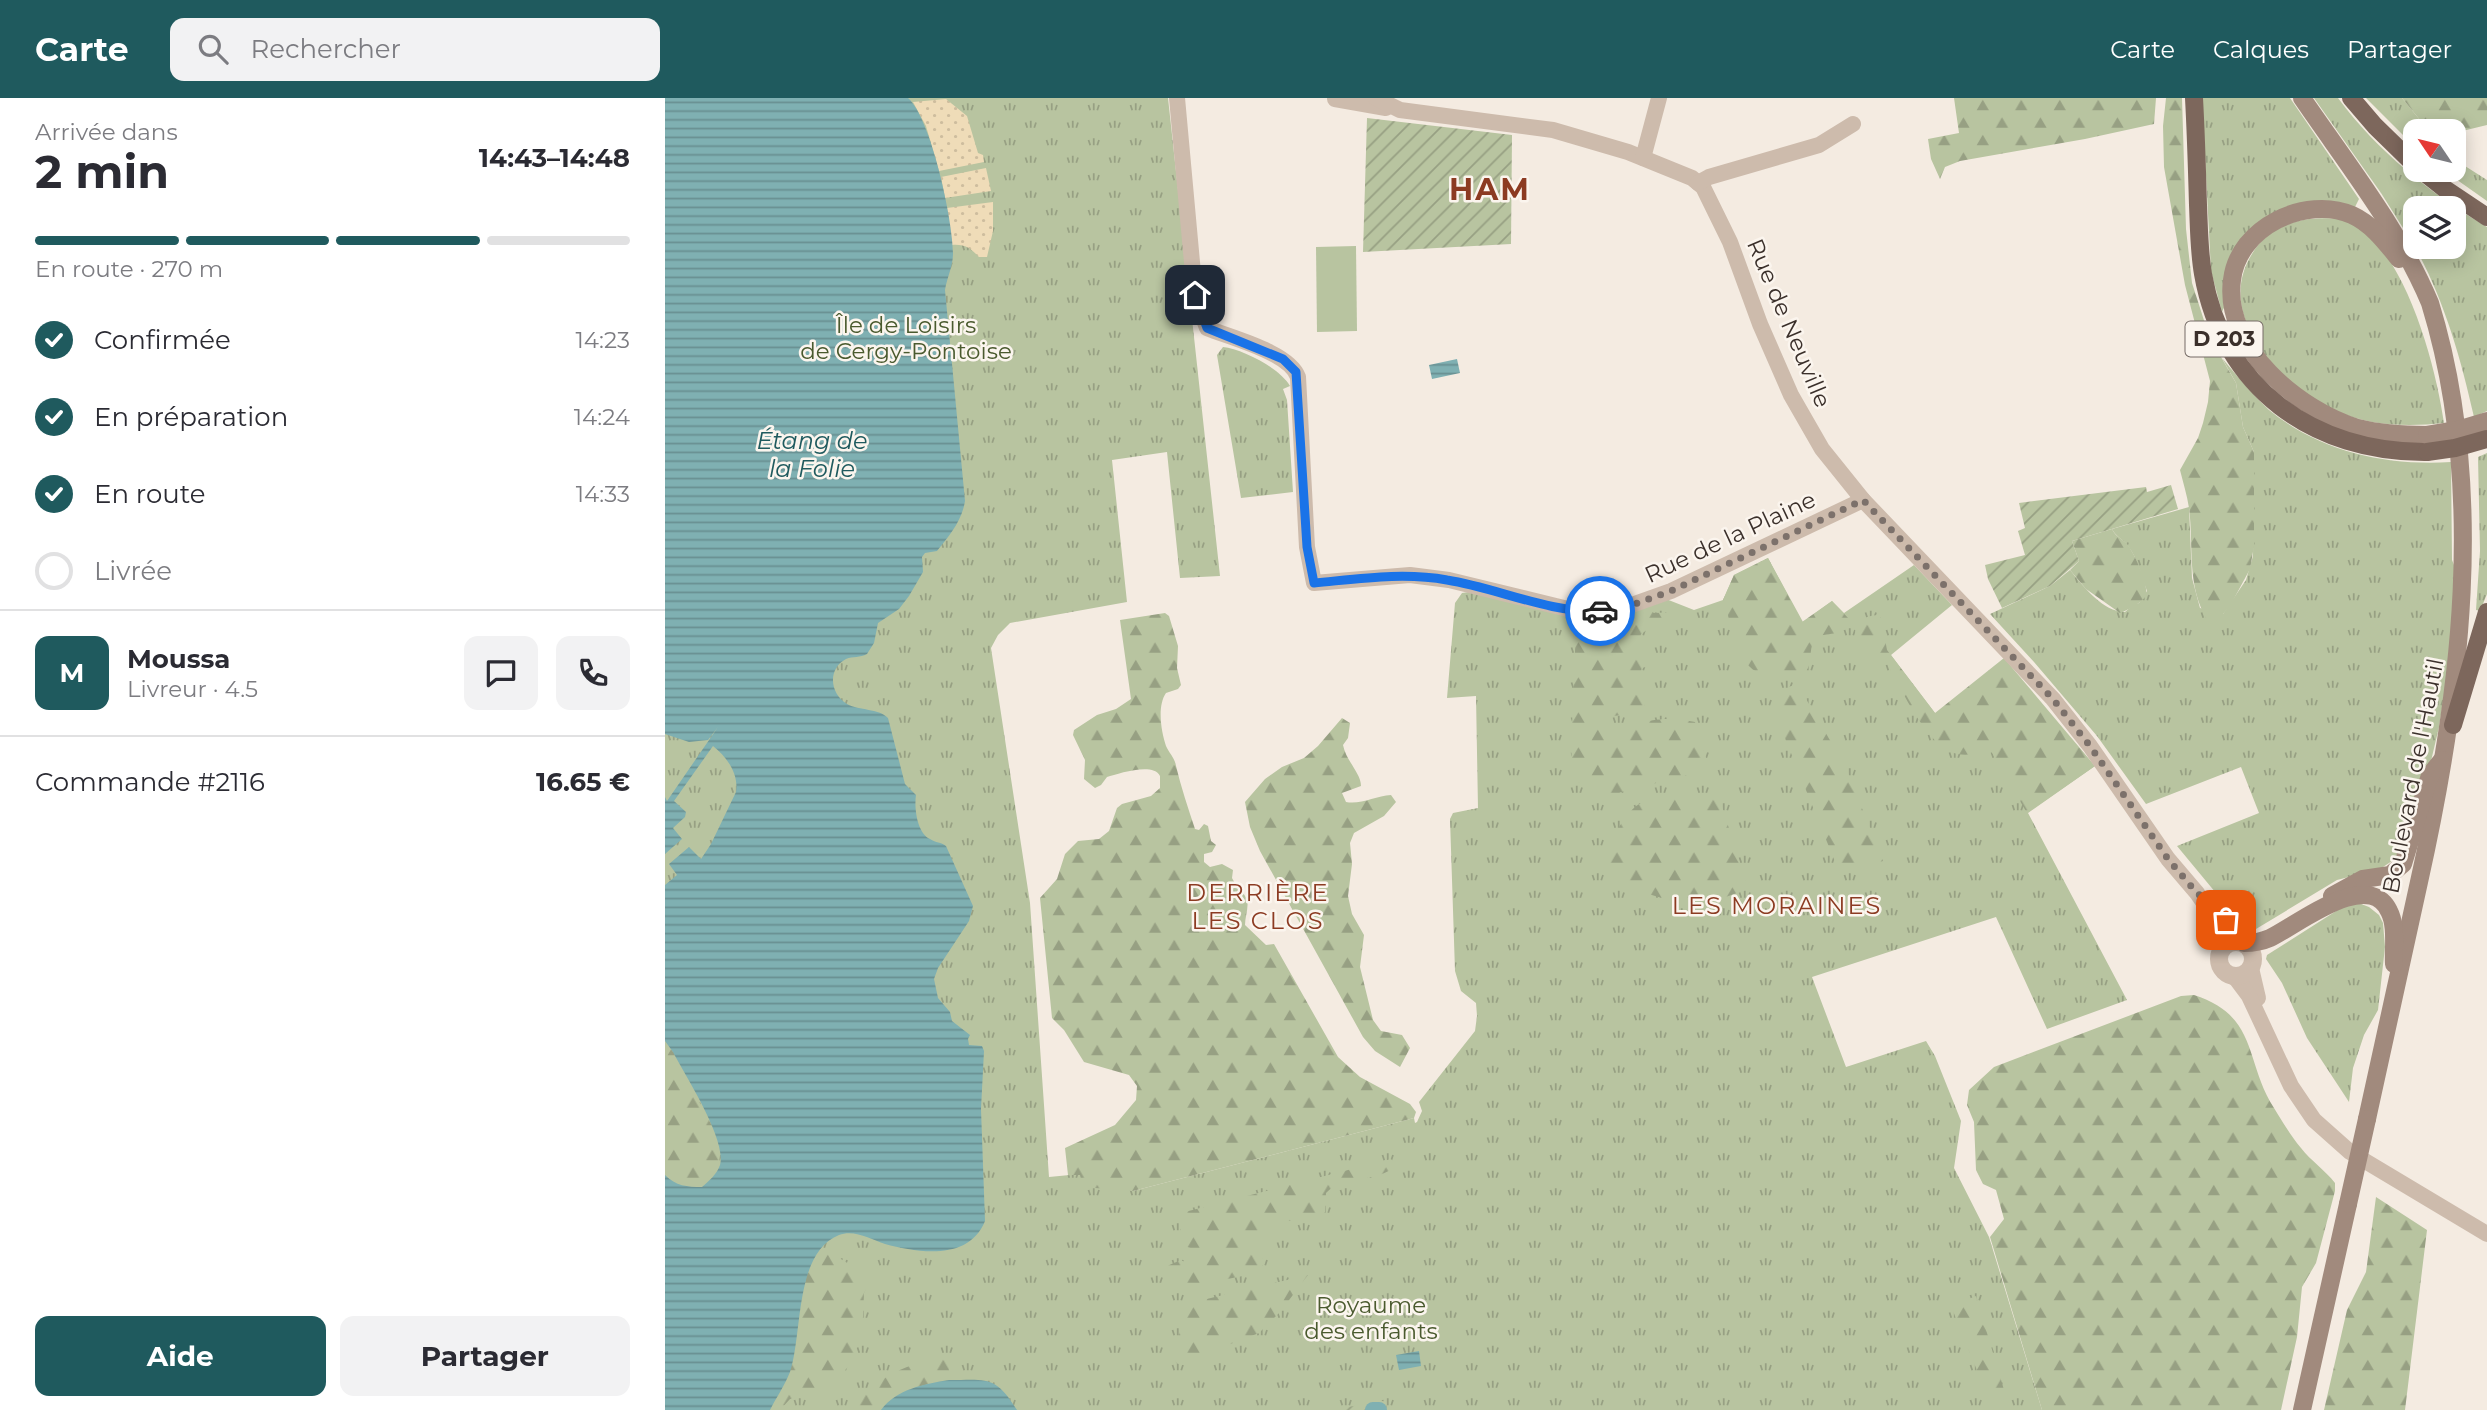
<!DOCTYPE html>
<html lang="fr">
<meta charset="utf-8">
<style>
:root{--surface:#fff;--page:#f2f2f3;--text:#2b2b33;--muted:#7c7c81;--line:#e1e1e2;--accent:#1f5a5e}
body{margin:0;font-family:Montserrat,sans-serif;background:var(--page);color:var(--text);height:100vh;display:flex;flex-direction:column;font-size:26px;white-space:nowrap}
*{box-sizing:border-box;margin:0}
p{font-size:23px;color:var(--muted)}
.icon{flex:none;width:38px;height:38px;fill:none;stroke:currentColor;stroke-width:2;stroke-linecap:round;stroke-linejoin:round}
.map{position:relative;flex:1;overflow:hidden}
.sheet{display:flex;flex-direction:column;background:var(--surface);width:665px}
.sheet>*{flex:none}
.needle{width:46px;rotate:305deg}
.buttons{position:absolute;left:1738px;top:21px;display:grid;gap:14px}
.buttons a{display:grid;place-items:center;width:63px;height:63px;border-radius:14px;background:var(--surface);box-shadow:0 4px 18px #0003;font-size:35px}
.pin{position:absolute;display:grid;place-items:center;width:60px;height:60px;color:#fff;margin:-30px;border-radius:14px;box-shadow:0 4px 10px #0006}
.courier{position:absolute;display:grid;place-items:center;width:70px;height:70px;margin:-35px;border:5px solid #1a73e8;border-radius:50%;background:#fff;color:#222;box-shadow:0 2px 9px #0007}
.head em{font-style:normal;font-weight:700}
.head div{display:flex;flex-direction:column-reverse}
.head{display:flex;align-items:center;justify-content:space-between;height:119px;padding:0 35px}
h1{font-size:46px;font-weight:700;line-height:52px}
.bar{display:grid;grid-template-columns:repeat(4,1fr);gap:10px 7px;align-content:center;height:84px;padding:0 35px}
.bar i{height:9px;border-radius:5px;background:var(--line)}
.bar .active{background:var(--accent)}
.bar p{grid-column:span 4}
.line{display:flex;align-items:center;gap:18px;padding:0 35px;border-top:2px solid var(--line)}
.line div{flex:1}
.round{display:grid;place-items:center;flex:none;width:74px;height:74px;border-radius:14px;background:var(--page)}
ol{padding:0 35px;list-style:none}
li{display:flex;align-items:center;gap:21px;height:77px}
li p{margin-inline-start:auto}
li .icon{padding:7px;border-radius:50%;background:var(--accent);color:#fff;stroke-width:4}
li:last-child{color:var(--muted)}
li i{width:38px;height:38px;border:4px solid var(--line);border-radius:50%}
.button{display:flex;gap:14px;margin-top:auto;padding:14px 35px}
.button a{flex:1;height:80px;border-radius:14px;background:var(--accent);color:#fff;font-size:28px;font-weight:700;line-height:80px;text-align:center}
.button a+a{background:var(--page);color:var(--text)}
header{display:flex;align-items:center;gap:42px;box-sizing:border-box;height:98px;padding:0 35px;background:var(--accent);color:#fff}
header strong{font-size:33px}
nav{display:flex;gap:38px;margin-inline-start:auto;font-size:24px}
.search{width:490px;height:63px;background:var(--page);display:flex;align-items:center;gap:18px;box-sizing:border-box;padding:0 24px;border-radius:14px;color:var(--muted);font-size:26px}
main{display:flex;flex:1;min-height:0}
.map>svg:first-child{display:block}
.grass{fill:url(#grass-tufts)}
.forest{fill:url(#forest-firs)}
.sand{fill:url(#sand-dots)}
.garden{fill:url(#garden-furrows)}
.pitch{fill:#b8c4a0}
.water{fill:url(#water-rules)}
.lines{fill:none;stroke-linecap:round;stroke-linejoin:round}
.canal{stroke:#7fb0b2;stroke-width:16}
.minor{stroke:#cdbbac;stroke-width:16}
.tertiary{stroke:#cdbbac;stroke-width:18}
.secondary{stroke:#a18a7d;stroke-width:18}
.primary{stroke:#7d675c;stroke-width:18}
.secondary-bridge{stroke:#a18a7d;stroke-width:18}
.primary-bridge{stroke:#7d675c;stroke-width:18}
.done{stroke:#7c716b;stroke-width:7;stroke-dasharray:0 12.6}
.route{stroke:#1a73e8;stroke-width:9}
.labels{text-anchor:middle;stroke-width:5;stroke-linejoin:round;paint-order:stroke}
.shield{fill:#fbf5ee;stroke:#756b66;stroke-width:2}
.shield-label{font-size:21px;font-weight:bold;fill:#3b302b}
.street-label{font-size:23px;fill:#3b302b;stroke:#fbf5ee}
.park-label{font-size:23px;fill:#4a5a2e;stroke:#fbf5ee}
.water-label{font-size:24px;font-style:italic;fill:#1f5a5e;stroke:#fbf5ee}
.neighbourhood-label{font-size:24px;letter-spacing:2px;fill:#8c3b22;stroke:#fbf5ee}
.district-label{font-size:30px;font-weight:bold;letter-spacing:2px;fill:#8c3b22;stroke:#fbf5ee}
</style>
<header>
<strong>Carte</strong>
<div class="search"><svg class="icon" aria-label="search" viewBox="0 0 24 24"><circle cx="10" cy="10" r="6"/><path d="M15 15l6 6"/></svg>Rechercher</div>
<nav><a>Carte</a><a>Calques</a><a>Partager</a></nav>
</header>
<main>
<section class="sheet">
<div class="head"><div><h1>2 min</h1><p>Arrivée dans</p></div><em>14:43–14:48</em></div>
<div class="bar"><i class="active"></i><i class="active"></i><i class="active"></i><i></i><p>En route · 270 m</p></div>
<ol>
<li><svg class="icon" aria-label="check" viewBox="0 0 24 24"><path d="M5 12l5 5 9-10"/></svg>Confirmée<p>14:23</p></li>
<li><svg class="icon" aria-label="check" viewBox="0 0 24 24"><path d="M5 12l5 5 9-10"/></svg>En préparation<p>14:24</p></li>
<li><svg class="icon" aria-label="check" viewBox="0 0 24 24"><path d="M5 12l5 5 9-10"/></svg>En route<p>14:33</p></li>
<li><i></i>Livrée</li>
</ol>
<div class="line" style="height:126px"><b class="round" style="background:var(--accent);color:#fff">M</b><div><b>Moussa</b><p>Livreur · 4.5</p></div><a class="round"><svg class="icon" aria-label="chat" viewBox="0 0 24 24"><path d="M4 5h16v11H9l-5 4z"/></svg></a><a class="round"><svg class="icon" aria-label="phone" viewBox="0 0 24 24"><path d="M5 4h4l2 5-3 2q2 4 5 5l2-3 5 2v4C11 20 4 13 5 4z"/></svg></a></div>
<div class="line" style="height:91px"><div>Commande #2116</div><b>16.65 €</b></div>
<div class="button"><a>Aide</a><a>Partager</a></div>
</section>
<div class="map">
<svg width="1822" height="1312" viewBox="0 0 1822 1312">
<defs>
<pattern id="grass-tufts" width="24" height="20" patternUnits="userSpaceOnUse" patternTransform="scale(1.75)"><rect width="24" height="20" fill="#b8c4a0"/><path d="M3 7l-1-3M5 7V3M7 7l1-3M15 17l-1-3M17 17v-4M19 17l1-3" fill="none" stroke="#97a083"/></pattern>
<pattern id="forest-firs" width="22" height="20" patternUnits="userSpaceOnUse" patternTransform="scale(1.75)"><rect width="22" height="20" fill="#b8c4a0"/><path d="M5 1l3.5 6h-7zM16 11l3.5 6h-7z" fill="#97a083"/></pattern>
<pattern id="sand-dots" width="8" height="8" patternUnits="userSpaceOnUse" patternTransform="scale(1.75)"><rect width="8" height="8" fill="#efdcb8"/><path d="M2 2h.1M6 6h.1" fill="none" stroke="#cebd9e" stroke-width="1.8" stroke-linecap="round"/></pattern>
<pattern id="garden-furrows" width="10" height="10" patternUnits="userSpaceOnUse" patternTransform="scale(1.75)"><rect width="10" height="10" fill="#b8c4a0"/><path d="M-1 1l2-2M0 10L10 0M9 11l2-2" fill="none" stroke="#97a083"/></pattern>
<pattern id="water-rules" width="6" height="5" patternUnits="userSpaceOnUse" patternTransform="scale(1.75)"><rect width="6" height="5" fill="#7fb0b2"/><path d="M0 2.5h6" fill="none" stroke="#699091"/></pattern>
</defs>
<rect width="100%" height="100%" fill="#f4ebe1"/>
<g class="grass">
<polygon points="0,0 503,0 555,478 515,480 502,354 447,362 462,504 345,525 333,537 326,550 365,805 384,1079 415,1076 468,1093 749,1020 750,1025 752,1024 757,1013 754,1004 810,933 812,918 811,905 796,893 790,873 785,721 788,715 813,710 811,598 782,600 790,505 797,495 804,494 882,511 1001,501 1029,512 1058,502 1069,477 1103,460 1138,524 1167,503 1179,515 1249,467 1287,507 1226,557 1270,615 1430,668 1363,715 1462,902 1382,931 1331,819 1147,879 1181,969 1261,943 1270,958 1296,1023 1289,1070 1324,1139 1377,1312 0,1312"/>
<polygon points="1537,0 1625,0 1694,101 1690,109 1600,120 1557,214 1546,173"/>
<path d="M 1649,0 L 1673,0 C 1713,54 1765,95 1822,129 L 1822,313 L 1809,319 C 1796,260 1779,202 1750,149 L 1788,149 L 1788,110 L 1750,110 L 1750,149 L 1716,95 Z"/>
<polygon points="1701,0 1737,0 1764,33 1750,33 1750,49"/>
<polygon points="1789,61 1822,82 1822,103 1778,72 1788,72"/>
<path d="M 1644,121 C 1657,120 1675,119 1687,125 C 1741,153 1771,269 1779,325 C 1742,329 1703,328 1669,312 C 1616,287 1548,218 1587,156 C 1599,135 1621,124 1644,121 Z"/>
<path d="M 558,249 C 577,251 615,270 625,288 L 618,291 L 622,302 L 628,394 L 576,400 L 552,257 Z"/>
<path d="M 1557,260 C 1572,278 1587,296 1604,312 C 1656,354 1721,368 1786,364 L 1787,462 L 1793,477 L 1781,585 L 1774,629 L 1766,663 L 1739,747 L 1727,763 L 1715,771 L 1672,782 L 1591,831 L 1587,830 L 1565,812 L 1512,748 L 1594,715 L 1576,669 L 1481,706 L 1432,638 L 1369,564 L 1325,516 L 1385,488 L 1405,472 C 1418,488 1438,514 1460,514 L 1468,507 L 1474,505 L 1482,493 C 1476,477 1473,461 1463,448 C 1458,441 1451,439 1447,431 L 1524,409 L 1527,480 L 1535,510 L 1558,516 L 1581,482 L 1588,458 L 1589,354 L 1578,329 L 1571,285 Z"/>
<polygon points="1822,355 1822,496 1815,513 1811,512 1815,453 1813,359"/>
<polygon points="1691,804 1704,809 1714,817 1718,825 1720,849 1713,912 1699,937 1688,970 1684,1004 1642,940 1617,885 1601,861 1602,857 1679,808"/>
</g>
<g class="forest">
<polygon points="1289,0 1491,0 1489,26 1420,41 1295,63 1280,69 1275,81 1266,61 1263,41 1294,35"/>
<path d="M 1501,0 L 1517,0 L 1521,131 L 1527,185 L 1544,238 L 1571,285 L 1578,329 L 1589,354 L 1589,448 L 1585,471 L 1565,508 L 1558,516 L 1543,523 C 1521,488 1529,449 1524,410 C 1522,397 1518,384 1515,372 L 1533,340 L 1538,325 L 1543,304 L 1545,283 L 1520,187 L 1499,69 L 1498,28 Z"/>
<polygon points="1737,0 1822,0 1822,27 1789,35 1764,33"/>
<path d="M 1447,431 C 1451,439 1456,440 1462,446 C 1469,454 1484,488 1481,497 C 1479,504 1461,513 1455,515 L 1421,491 L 1405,472 L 1414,463 L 1407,443 Z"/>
<path d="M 1103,460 L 1137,524 L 1167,503 L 1184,521 C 1180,539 1165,534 1151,539 C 1142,551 1149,566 1140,574 C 1133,580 1122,577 1113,576 C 1107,575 1098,577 1092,574 C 1067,560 1068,526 1058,502 L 1069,477 Z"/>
<path d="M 979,509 L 989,515 L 1011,514 L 1011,519 C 1003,523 998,523 990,520 L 983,531 L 971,540 L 972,548 L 978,553 L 990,557 L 990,562 L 984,568 L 977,570 C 973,580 979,587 985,595 C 978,627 946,607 937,629 L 941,634 C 951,635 958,630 968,627 C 991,620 1006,619 1030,624 L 1041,660 L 1022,677 L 949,696 L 929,695 L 912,683 L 906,653 L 911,529 L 919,520 L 925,518 Z"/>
<path d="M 500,515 L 504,518 L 513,548 L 512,570 L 516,587 L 513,591 L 501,595 C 492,608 496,633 501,648 C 504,655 510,660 511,668 C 516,689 523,710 530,731 L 534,732 L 539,726 L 543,728 L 546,743 L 551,747 L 547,754 L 539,756 L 539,764 L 545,769 L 557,766 L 568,772 L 567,780 C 571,788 579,794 582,802 C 584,809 580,819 580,827 L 601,847 L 609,846 L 673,959 L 695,979 L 745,1006 L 751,1014 L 749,1020 L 468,1093 L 418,1089 L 415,1077 L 403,1077 L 400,1050 L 450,1027 L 471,1002 L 472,988 L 464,977 L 419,964 L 399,932 L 387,920 L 375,800 L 392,781 L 400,756 L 413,743 L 434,741 L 444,733 L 452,710 L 457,706 L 486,698 L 495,690 C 495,689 495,679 495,678 C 488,664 453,676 442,679 L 436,687 L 430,690 L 419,681 L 420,662 L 408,637 L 409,632 L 432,617 L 451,611 L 466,601 L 455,522 Z"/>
<path d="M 1212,517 L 1216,520 L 1222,552 L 1270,615 L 1339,560 L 1430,668 L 1362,715 L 1326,653 C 1316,655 1303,658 1293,656 C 1260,650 1235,585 1218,559 L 1208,560 C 1185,549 1182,519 1212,517 Z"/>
<polygon points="1133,587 1181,670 1218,763 1175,776 1107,608 1110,597 1126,588"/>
<path d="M 677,620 L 685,625 L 683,640 L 678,647 C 681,663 696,675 696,688 L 677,695 L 681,704 C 695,707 711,698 726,697 L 731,704 L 719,718 L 689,735 L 685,745 L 687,766 L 683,798 L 687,816 L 699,837 L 695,869 L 708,922 L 716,933 L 737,937 L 745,950 L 735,969 L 710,953 L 698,939 L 595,753 L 585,729 L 580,704 L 600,681 L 617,669 L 639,660 L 653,648 Z"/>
<path d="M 1038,695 L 1055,702 L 1083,791 L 1030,810 L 947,785 C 945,781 942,774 942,770 C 940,750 960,711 978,704 C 997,697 1019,700 1038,695 Z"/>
<path d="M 1529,897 C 1594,918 1579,963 1609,1010 C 1617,1023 1626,1038 1636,1050 C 1646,1063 1660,1072 1670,1085 L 1670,1093 L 1651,1165 L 1637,1189 L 1632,1239 L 1616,1312 L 1377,1312 L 1325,1139 L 1339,1121 L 1331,1092 L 1318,1086 L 1311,1072 L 1309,1024 L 1302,1007 L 1304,992 L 1329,969 L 1516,898 Z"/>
<path d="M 0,943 L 8,954 L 49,1032 C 58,1059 58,1069 37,1089 C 22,1088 11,1088 0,1077 Z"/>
<path d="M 726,1061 L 731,1067 C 713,1086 679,1076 661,1095 L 660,1114 L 656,1120 C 630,1123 612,1118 594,1144 L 594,1152 L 600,1165 L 588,1176 L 511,1191 C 500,1187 496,1178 502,1168 L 516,1162 L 525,1167 L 529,1167 L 534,1160 L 532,1152 L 519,1148 L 512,1116 Z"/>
<polygon points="1711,1099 1762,1132 1740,1312 1659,1312 1682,1212 1701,1174"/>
<polygon points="157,1149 206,1180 199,1195 198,1219 189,1262 168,1286 159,1292 125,1301 115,1312 105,1312 124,1276 141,1179"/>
<path d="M 643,1177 L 615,1214 L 594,1235 L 537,1257 L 517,1267 L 511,1265 C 509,1246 517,1219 529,1204 Z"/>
<polygon points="1311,1198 1345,1312 1328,1312 1286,1208"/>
<path d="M 284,1257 L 284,1282 C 258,1287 233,1291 216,1312 L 185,1312 C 209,1279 244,1265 284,1257 Z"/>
</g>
<g class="sand">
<polygon points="281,1 302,18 313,55 318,57 319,64 274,73 261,28 248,4"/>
<polygon points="321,70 326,93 280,100 276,79"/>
<path d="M 328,104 L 328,133 L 322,159 L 314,159 C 305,150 300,146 287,147 L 282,110 Z"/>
</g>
<g class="garden">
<polygon points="702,20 847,37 846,146 698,154"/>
<polygon points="1506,387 1513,411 1407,443 1414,463 1385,488 1337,510 1323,481 1320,467 1360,457 1353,433 1360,430 1354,405 1481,389 1482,394"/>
<polygon points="718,1303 721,1304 722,1312 677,1312 677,1310"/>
</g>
<polygon class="pitch" points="691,148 692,233 652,234 651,149"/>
<g class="water">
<path d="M 0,0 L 243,0 C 266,20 288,123 288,155 C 288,169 282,179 280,192 L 300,403 C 297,423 284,438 272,453 L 260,455 L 257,459 L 258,474 L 244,498 L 234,511 L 213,525 L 209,545 L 202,556 C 195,560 188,558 181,561 C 162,571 165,596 182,606 C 195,613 213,610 223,620 L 240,686 L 251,697 C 249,710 252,735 265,741 C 271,745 276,744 281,748 L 308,808 L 304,823 L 273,870 L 269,881 L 273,900 L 285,914 L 287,923 L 305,937 L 303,941 L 304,947 L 317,948 L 319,953 L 316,1011 L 320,1123 C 304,1163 254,1155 220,1146 C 206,1141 189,1131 174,1137 C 129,1155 138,1235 125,1274 C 120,1287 111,1300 105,1312 L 0,1312 L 0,1077 C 11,1088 22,1089 37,1089 C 44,1083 52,1076 55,1067 C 62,1042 21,979 8,954 L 0,943 L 0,787 L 12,777 L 4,766 L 24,749 L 36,761 L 46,746 L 71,694 C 74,676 62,659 48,648 L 9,703 L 21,714 L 20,719 L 8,730 L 17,741 L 0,756 L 0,699 L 2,703 L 53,629 L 43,642 L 24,644 L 0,636 Z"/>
<polygon points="792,261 795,275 767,281 764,267"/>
<polygon points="754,1253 756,1268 734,1272 731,1257"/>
<path d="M 284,1282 C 323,1282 330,1277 352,1312 L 216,1312 C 232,1291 259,1286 284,1282 Z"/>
</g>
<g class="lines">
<polyline class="canal" points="708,1312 714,1312"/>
<g class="minor">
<path d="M 512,0 L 530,197 L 542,230 C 566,240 624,254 633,279 L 642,449 L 649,485 L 745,477 L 784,482 L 903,511 L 939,513 L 961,509 L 1006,493 L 1198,402"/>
<polyline points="671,0 670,1 721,10"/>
<polyline points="711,0 735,12 888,32 963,54 1027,80 1038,89 1065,144 1095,226 1126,297 1157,351 1198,402 1388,601 1425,648 1503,761 1532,795 1554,827 1558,836 1556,853"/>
<polyline points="978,60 994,0"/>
<polyline points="1033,85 1044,79 1154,47 1188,26"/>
<polyline points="1586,870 1593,900"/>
<polyline points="1569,878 1584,898 1626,988 1649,1022 1685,1054 1822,1136"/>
</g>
<circle class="tertiary" cx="1571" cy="861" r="17"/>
<g class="secondary">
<path d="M 1637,0 C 1682,66 1734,131 1765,205 C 1822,390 1796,596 1754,784 C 1736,863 1720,942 1702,1021"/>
<path d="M 1734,161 C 1721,145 1707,126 1687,117 C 1641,97 1573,129 1567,182 C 1558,250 1634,312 1693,330 C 1716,336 1738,337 1762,337"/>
<polyline points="1667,798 1698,781 1725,777 1738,766 1765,677 1777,662"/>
<path d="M 1579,845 C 1589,845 1596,844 1605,840 C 1631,828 1703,769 1724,813 C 1732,828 1728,850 1729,866"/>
<polyline points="1637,1312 1683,1106"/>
</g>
<g class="primary">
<path d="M 1529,0 C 1531,36 1532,71 1533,107 C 1534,129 1534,153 1538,176 C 1558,290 1648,355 1762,354"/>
<polyline points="1686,0 1710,28 1750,67"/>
<polyline points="1756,72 1780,91 1822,119"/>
<polyline points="1788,627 1822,514"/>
</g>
<g class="secondary-bridge">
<polyline points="1762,337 1792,332 1822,323"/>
<polyline points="1683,1106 1702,1021"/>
</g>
<polyline class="primary-bridge" points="1762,354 1790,350 1822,341"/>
</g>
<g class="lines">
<polyline class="done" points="935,513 961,509 1006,493 1198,402 1388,601 1425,648 1503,761 1532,795 1554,812 1561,822"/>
<path class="route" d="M 530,197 L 542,230 L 618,261 L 631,274 L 642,449 L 649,485 C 693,481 738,474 782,482 C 833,490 883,515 935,513"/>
</g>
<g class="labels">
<rect class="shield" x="1520.5" y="223.5" width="77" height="35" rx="5"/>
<g class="shield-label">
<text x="1559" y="248">D 203</text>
</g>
<g class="street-label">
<text transform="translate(1124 225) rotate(67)" y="8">Rue de Neuville</text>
<text transform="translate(1065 439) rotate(-25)" y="8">Rue de la Plaine</text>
<text transform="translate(1748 678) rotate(-79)" y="8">Boulevard de l'Hautil</text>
</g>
<g class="park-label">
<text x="241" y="235">Île de Loisirs<tspan x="241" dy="26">de Cergy-Pontoise</tspan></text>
<text x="706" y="1215">Royaume<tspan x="706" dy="26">des enfants</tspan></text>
</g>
<g class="water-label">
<text x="147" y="351">Étang de<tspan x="147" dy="28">la Folie</tspan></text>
</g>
<g class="neighbourhood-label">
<text x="593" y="803">DERRIÈRE<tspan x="593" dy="28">LES CLOS</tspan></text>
<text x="1112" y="816">LES MORAINES</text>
</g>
<g class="district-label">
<text x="825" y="102">HAM</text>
</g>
</g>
</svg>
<div class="buttons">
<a><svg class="needle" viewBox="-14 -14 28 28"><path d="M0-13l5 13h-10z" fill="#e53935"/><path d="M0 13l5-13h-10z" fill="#7c7c81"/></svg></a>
<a><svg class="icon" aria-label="layers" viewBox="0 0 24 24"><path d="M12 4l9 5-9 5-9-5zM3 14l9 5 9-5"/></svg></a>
</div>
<div class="pin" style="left:1561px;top:822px;background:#ea580c"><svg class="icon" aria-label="bag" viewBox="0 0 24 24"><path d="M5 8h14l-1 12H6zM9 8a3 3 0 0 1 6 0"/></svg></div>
<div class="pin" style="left:530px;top:197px;background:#1f2937"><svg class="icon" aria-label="home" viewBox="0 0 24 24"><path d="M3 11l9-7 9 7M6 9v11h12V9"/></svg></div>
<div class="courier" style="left:935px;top:513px"><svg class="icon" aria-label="car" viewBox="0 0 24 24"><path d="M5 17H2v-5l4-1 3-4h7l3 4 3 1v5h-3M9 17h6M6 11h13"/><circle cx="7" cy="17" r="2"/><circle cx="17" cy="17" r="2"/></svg></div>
</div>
</main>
